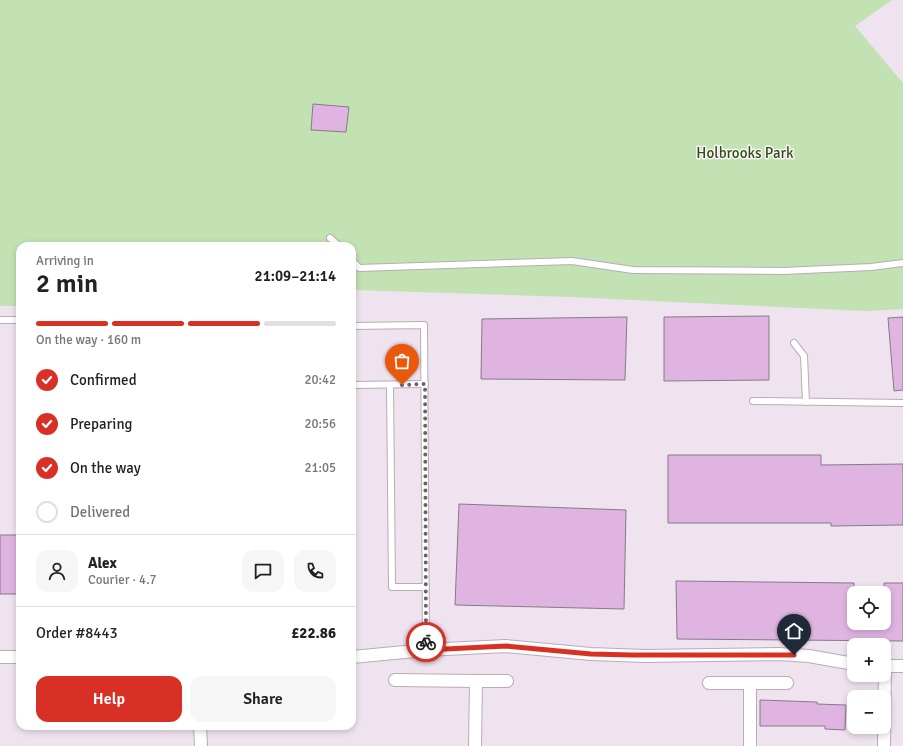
<!DOCTYPE html>
<meta charset="utf-8">
<style>
:root{--surface:#fff;--page:#f6f6f6;--text:#222;--muted:#767676;--line:#e0e0e0;--accent:#d93025}
body{margin:0;font-family:Signika,sans-serif;background:var(--page);color:var(--text);height:100vh;display:flex;flex-direction:column;font-size:15px;white-space:nowrap}
*{box-sizing:border-box;margin:0}
p{font-size:13px;color:var(--muted)}
.icon{flex:none;width:22px;height:22px;fill:none;stroke:currentColor;stroke-width:2;stroke-linecap:round;stroke-linejoin:round}
.map{position:relative;flex:1;overflow:hidden}
.details{position:absolute;left:16px;top:242px;width:340px;height:488px;display:flex;flex-direction:column;background:var(--surface);border-radius:12px;box-shadow:0 2px 6px #0003}
.details>*{flex:none}
.controls{position:absolute;left:847px;top:586px;display:grid;gap:8px}
.controls a{display:grid;place-items:center;width:44px;height:44px;border-radius:8px;background:var(--surface);box-shadow:0 2px 6px #0003;font-size:20px}
.pin{position:absolute;display:grid;place-items:center;width:34px;height:34px;color:#fff;margin:-41px -17px;border-radius:50% 50% 50% 0;rotate:-45deg;box-shadow:0 0 4px #0007}
.pin .icon{rotate:45deg}
.courier{position:absolute;display:grid;place-items:center;width:40px;height:40px;margin:-20px;border:3px solid #d93025;border-radius:50%;background:#fff;color:#222;box-shadow:0 1px 5px #0007}
.overview em{font-style:normal;font-weight:600}
.overview div{display:flex;flex-direction:column-reverse}
.overview{display:flex;align-items:center;justify-content:space-between;height:68px;padding:0 20px}
h1{font-size:26px;font-weight:600;line-height:30px}
.bar{display:grid;grid-template-columns:repeat(4,1fr);gap:6px 4px;align-content:center;height:48px;padding:0 20px}
.bar i{height:5px;border-radius:3px;background:var(--line)}
.bar .current{background:var(--accent)}
.bar p{grid-column:span 4}
.line{display:flex;align-items:center;gap:10px;padding:0 20px;border-top:1px solid var(--line)}
.line div{flex:1}
.round{display:grid;place-items:center;flex:none;width:42px;height:42px;border-radius:12px;background:var(--page)}
ol{padding:0 20px;list-style:none}
li{display:flex;align-items:center;gap:12px;height:44px}
li p{margin-inline-start:auto}
li .icon{padding:4px;border-radius:50%;background:var(--accent);color:#fff;stroke-width:4}
li:last-child{color:var(--muted)}
li i{width:22px;height:22px;border:2px solid var(--line);border-radius:50%}
.action{display:flex;gap:8px;margin-top:auto;padding:8px 20px}
.action a{flex:1;height:46px;border-radius:12px;background:var(--accent);color:#fff;font-size:16px;font-weight:600;line-height:46px;text-align:center}
.action a+a{background:var(--page);color:var(--text)}
.map>svg:first-child{display:block}
.green{fill:#c2e2b3}
.building{fill:#dfb4e1;stroke:#867a86}
.lines{fill:none;stroke-linecap:round;stroke-linejoin:round}
.lane-casing{stroke:#b8acb8;stroke-width:8}
.street-casing{stroke:#b8acb8;stroke-width:14}
.lane{stroke:#fff;stroke-width:6}
.street{stroke:#fff;stroke-width:12}
.done{stroke:#696269;stroke-width:4;stroke-dasharray:0 7.2}
.route{stroke:#d93025;stroke-width:5}
.labels{text-anchor:middle;stroke-width:3;stroke-linejoin:round;paint-order:stroke}
.park-label{font-size:15px;fill:#2b530d;stroke:#fdf1fe}
</style>
<div class="map">
<svg width="903" height="746" viewBox="0 0 903 746">
<rect width="100%" height="100%" fill="#f0e3f0"/>
<polygon class="green" points="0,0 892,0 855,26 903,83 903,309 865,311 569,297 352,290 352,246 20,246 20,306 0,306"/>
<g class="building">
<polygon points="313,104 349,107 346,132 311,130"/>
<polygon points="769,316 769,380 664,381 664,317"/>
<polygon points="627,317 625,380 481,379 482,319"/>
<polygon points="903,317 903,390 894,391 888,318"/>
<polygon points="668,455 821,455 821,465 903,464 903,525 831,526 831,523 668,523"/>
<polygon points="459,504 626,510 624,609 455,605"/>
<rect x="0" y="535" width="20" height="59"/>
<polygon points="676,581 854,583 854,623 884,623 884,583 903,583 903,641 677,639"/>
<polygon points="760,700 817,702 817,704 846,705 845,730 825,729 825,726 760,726"/>
</g>
<g class="lines">
<defs>
<g id="lane">
<polyline points="330,238 339,246"/>
<polyline points="352,260 359,268 572,261 633,270 783,271 871,267 903,263"/>
<polyline points="0,320 20,320"/>
<polyline points="352,326 424,325 426,650"/>
<polyline points="794,343 804,356 806,402"/>
<polyline points="352,385 425,384"/>
<polyline points="390,385 392,587 426,587"/>
<polyline points="753,401 903,403"/>
</g>
<g id="street">
<polyline points="0,657 20,657"/>
<polyline points="352,657 426,650 506,646 591,654 645,656 779,654 809,656 854,664"/>
<polyline points="884,666 903,666"/>
<polyline points="395,680 476,681"/>
<polyline points="709,683 787,683"/>
<polyline points="200,726 201,746"/>
<polyline points="475,746 476,681 507,681"/>
<polyline points="750,746 750,683"/>
<polyline points="884,746 885,666"/>
</g>
</defs>
<use href="#lane" class="lane-casing"/>
<use href="#street" class="street-casing"/>
<use href="#lane" class="lane"/>
<use href="#street" class="street"/>
</g>
<g class="lines">
<polyline class="done" points="402,385 425,384 426,642"/>
<polyline class="route" points="426,642 426,650 506,646 591,654 632,655 794,655"/>
</g>
<g class="labels">
<g class="park-label">
<text x="745" y="158">Holbrooks Park</text>
</g>
</g>
</svg>
<div class="controls">
<a><svg class="icon" aria-label="locate" viewBox="0 0 24 24"><circle cx="12" cy="12" r="6"/><path d="M12 2v4M12 18v4M2 12h4M18 12h4"/></svg></a>
<a>+</a>
<a>−</a>
</div>
<div class="pin" style="left:402px;top:385px;background:#ea580c"><svg class="icon" aria-label="bag" viewBox="0 0 24 24"><path d="M5 8h14l-1 12H6zM9 8a3 3 0 0 1 6 0"/></svg></div>
<div class="pin" style="left:794px;top:655px;background:#1f2937"><svg class="icon" aria-label="home" viewBox="0 0 24 24"><path d="M3 11l9-7 9 7M6 9v11h12V9"/></svg></div>
<div class="courier" style="left:426px;top:642px"><svg class="icon" aria-label="bike" viewBox="0 0 24 24"><circle cx="6" cy="16" r="4"/><circle cx="18" cy="16" r="4"/><path d="M6 16l4-8h5l3 8M10 8l3 8H6M13 5h3"/></svg></div>
<section class="details">
<div class="overview"><div><h1>2 min</h1><p>Arriving in</p></div><em>21:09–21:14</em></div>
<div class="bar"><i class="current"></i><i class="current"></i><i class="current"></i><i></i><p>On the way · 160 m</p></div>
<ol>
<li><svg class="icon" aria-label="check" viewBox="0 0 24 24"><path d="M5 12l5 5 9-10"/></svg>Confirmed<p>20:42</p></li>
<li><svg class="icon" aria-label="check" viewBox="0 0 24 24"><path d="M5 12l5 5 9-10"/></svg>Preparing<p>20:56</p></li>
<li><svg class="icon" aria-label="check" viewBox="0 0 24 24"><path d="M5 12l5 5 9-10"/></svg>On the way<p>21:05</p></li>
<li><i></i>Delivered</li>
</ol>
<div class="line" style="height:72px"><a class="round"><svg class="icon" aria-label="person" viewBox="0 0 24 24"><circle cx="12" cy="8" r="4"/><path d="M4 21q1-7 8-7t8 7"/></svg></a><div><b>Alex</b><p>Courier · 4.7</p></div><a class="round"><svg class="icon" aria-label="chat" viewBox="0 0 24 24"><path d="M4 5h16v11H9l-5 4z"/></svg></a><a class="round"><svg class="icon" aria-label="phone" viewBox="0 0 24 24"><path d="M5 4h4l2 5-3 2q2 4 5 5l2-3 5 2v4C11 20 4 13 5 4z"/></svg></a></div>
<div class="line" style="height:52px"><div>Order #8443</div><b>£22.86</b></div>
<div class="action"><a>Help</a><a>Share</a></div>
</section>
</div>
